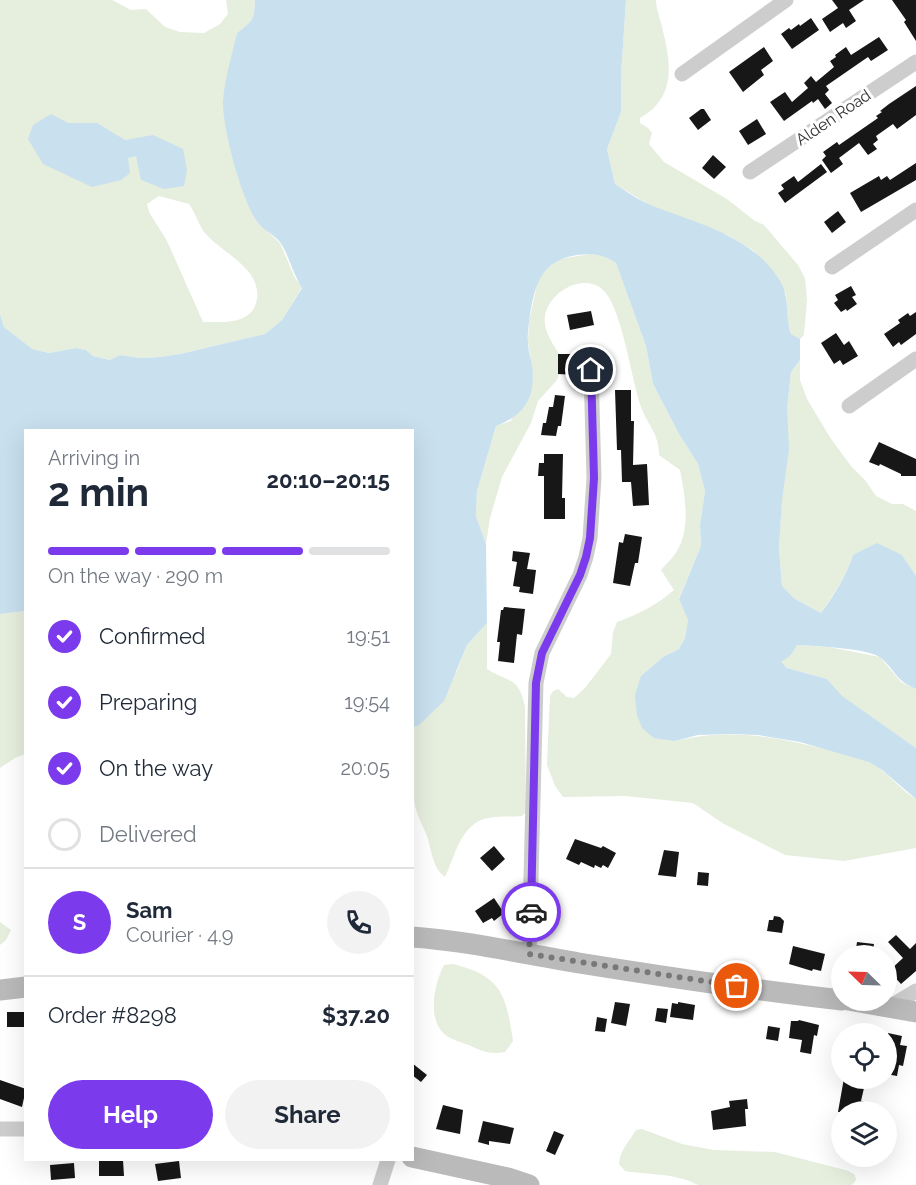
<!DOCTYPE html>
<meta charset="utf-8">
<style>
:root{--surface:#fff;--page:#f2f2f3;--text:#1f2937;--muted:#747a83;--line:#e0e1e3;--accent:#7c3aed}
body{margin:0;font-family:Raleway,sans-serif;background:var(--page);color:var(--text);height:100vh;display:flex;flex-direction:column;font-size:22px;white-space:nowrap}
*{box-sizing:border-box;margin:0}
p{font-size:20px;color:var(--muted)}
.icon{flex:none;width:33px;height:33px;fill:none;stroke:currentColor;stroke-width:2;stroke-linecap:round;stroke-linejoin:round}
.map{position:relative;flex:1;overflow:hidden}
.panel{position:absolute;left:24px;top:429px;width:390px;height:732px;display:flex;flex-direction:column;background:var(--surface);border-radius:0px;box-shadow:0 6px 24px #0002}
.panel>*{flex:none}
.needle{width:39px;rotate:293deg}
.tools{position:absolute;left:831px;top:945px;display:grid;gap:12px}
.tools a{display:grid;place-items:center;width:66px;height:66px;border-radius:50%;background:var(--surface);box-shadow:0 6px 24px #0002;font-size:30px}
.pin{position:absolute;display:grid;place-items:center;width:51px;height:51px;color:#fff;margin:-26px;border:3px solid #fff;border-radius:50%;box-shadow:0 2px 6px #0007}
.courier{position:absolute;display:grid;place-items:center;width:60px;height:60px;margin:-30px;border:4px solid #7c3aed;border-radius:50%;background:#fff;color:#222;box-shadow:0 2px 8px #0007}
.summary em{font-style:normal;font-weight:700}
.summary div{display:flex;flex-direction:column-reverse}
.summary{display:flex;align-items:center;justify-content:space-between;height:102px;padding:0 24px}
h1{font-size:39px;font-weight:700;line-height:45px}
.bar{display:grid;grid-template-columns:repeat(4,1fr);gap:9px 6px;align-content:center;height:72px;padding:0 24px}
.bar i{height:8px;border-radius:4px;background:var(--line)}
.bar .on{background:var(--accent)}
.bar p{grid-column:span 4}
.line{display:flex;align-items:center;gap:15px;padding:0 24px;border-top:2px solid var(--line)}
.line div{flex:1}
.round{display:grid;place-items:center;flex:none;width:63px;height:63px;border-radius:32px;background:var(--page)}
ol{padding:0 24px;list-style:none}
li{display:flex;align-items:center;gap:18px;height:66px}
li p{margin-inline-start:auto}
li .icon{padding:6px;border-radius:50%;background:var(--accent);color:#fff;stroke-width:4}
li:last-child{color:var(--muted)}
li i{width:33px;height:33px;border:3px solid var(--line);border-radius:50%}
.cta{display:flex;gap:12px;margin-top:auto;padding:12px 24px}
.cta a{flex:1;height:69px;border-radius:36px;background:var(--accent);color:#fff;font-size:24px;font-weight:700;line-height:69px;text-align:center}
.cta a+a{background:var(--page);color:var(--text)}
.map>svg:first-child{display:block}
.green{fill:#e6eede;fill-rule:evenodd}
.water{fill:#c9e0ef}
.building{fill:#171717}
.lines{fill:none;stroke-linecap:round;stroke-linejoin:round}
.street{stroke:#cdcdcd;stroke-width:15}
.secondary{stroke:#bababa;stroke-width:21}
.done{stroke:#787878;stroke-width:6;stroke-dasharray:0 10.8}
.route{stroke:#7c3aed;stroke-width:8}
.labels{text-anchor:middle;stroke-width:6;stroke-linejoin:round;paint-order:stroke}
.street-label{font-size:16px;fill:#303030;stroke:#fff}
</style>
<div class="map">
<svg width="916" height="1185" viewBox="0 0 916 1185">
<rect width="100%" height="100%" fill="#fff"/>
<g class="green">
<path d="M 0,0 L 112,0 L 131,10 L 146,9 L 165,27 L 180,32 L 204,33 L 220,24 L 228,14 L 226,0 L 255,0 C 254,21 253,20 237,33 L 223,104 L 238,177 L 246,200 L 259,224 L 280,243 L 295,278 L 302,287 L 282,320 L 265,334 L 180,354 L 160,357 L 141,358 L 120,355 L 111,360 L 93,356 L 86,350 L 76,348 L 49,353 L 31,349 L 4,327 L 0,314 ZM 159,196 L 189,204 C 195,212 200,228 205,233 C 217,247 235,256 247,270 C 254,277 259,290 257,299 C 253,325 224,322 203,322 L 167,241 L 149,212 L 147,204 Z"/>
<path d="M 626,0 L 656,0 C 656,8 659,15 661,23 C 670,59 679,96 640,118 L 640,123 L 648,128 L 652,133 L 649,144 L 664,162 L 727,199 L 755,221 L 764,225 L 798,265 L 805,278 L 807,300 L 804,335 L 800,339 L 791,334 L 788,323 L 786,294 L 754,251 L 729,236 L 648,204 L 615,184 L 607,149 L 621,112 L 621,75 Z"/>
<path d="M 590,254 L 607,256 L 616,263 L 646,346 L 653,384 L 679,434 L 698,464 L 705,491 L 700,525 L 701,546 L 679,598 L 688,620 L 685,638 L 679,649 L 663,657 L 641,676 L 675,741 C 728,728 774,736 825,749 C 840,753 855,755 869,762 C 887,771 899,789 916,799 L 916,848 L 844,861 L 785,855 L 724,824 L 693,803 L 626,796 L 563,797 L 555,786 L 547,765 L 550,696 L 553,691 L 558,689 L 567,697 L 574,698 L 585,688 L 611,654 L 613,632 L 617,622 C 639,614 657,605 674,590 L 661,570 C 666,564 673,558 677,551 C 691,527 685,496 680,470 L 659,455 C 659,434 649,427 642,409 C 631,380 622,305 602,289 C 580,271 541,297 545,324 C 546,336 557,350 563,360 L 557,380 L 538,401 L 531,423 L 502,477 L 490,518 L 486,544 L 476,516 L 477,491 L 496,426 L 511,421 L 532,366 L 528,342 L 529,322 L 538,280 L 548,268 L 560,259 Z"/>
<path d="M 800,360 L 800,380 L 807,399 L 831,439 L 851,466 L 865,480 L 876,496 L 892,504 L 903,504 L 916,511 L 916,576 L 902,555 L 853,555 C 846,576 834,594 821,613 L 795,599 L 782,586 L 779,549 L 787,409 L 791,372 Z"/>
<polygon points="25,611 25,754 15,758 0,768 0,614"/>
<path d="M 487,623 L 487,669 C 509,683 519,676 525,707 L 526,812 L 522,816 C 511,817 499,816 488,818 C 461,823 455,856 445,877 C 433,868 432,854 428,839 C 425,830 420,822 417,813 C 409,786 412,755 412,727 L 418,726 L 457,671 L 467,645 Z"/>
<polygon points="797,645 829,647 880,657 901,682 916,689 916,748 841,696 827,679 787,668 780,662 791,655"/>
<polygon points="0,922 11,930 6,940 0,945"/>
<path d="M 453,964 C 502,976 506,995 513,1041 L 505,1052 C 491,1055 481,1051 469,1045 C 462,1043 453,1040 447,1036 C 426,1022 434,984 444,965 Z"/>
<path d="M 642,1129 L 682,1144 L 714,1150 L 775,1152 L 849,1171 L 855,1175 L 856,1180 L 852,1185 L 698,1185 C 676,1173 649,1175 625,1171 L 619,1164 C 620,1150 629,1142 636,1130 Z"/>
</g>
<g class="water">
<path d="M 255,0 L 626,0 L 621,75 L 621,112 L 607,149 L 615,184 C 626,191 638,200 651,205 C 697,224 752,235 780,281 C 790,297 785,317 791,334 L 800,339 L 800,360 L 791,372 L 787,409 L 789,449 L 782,500 L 779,549 L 782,586 L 795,599 L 821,613 C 835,594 846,576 853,555 L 877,543 L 902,555 L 916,576 L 916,689 C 894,679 897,672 881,658 C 869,648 815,646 797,645 L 791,655 L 781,662 L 787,668 L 827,679 L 842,696 L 916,748 L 916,799 L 882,770 L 869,762 L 800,742 L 758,735 L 731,734 L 698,735 L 675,741 L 654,738 L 642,728 L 637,715 L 635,695 L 641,676 L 663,657 L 679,649 L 685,638 L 688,620 L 679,599 L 701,546 L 700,525 L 705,491 L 698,464 L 679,434 L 653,384 L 646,346 L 616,263 C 604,254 592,253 577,255 C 542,260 535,284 530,315 C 529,324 527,333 528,342 C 528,350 531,358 532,365 C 536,397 525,415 496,426 L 477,491 L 476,516 L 486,544 L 487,623 L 467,645 L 444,701 L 418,726 L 413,727 L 412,430 L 26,430 L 25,611 L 0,614 L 0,314 L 4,327 L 32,349 L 49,353 L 76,348 L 86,350 L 93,356 L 110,360 L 120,355 L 141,358 L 160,357 L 180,354 L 265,334 L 282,320 L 302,288 C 293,274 288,253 280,242 C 274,235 265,231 259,224 C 242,204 222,126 223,101 C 225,77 232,55 237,33 C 253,20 254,21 255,0 Z"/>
<polygon points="51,114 68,123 97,123 125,140 153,135 183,149 187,170 184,186 164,189 141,180 136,156 128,158 130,173 121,180 92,187 43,164 28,139 33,125"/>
</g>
<g class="building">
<polygon points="832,0 864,0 849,10 856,21 846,28 843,23 830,32 822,19 838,8"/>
<polygon points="892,0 916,0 916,41 904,22 906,20"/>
<polygon points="811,18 819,30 792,49 781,34 789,28 791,30 799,24 800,26"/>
<polygon points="879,37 888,50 871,61 868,57 826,86 829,90 825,94 832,103 825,109 818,99 813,103 812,101 784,121 770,102 785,92 792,102 808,88 804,83 811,76 816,82 834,67 830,61 836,57 835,55 846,47 851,55"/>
<polygon points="764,47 773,61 761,70 764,75 743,92 729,72"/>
<polygon points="916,86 916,115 897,129 893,124 876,136 878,140 873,144 877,149 868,155 859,143 839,158 843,164 831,173 822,160 826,156 823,152 837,142 839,145 878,118 876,116 882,112 880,111 889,104"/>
<polygon points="701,109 704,109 711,120 698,130 689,118"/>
<polygon points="757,119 766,134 748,145 739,131"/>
<polygon points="713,155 726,167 714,179 702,168"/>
<polygon points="916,163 916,180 861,212 850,193 879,176 881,180 887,176 890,180"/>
<polygon points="821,164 827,172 785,203 778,193 784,189 781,185 794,176 798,182"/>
<polygon points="838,211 846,222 832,233 824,222"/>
<polygon points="851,286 856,295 852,297 857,304 847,311 846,309 841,312 834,303 838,300 835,295"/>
<polygon points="591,311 594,325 570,330 567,315"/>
<polygon points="916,312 916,334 901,345 899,342 893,347 884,334 900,323 898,320 908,313 910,316"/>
<polygon points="836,333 844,345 849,341 858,356 843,365 840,360 834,364 821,343"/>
<polygon points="558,354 575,354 575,375 558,374"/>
<polygon points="615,390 631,390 631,421 634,421 633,465 647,464 649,505 633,506 631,482 622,482 621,450 617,450"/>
<polygon points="555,395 565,396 561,426 558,426 556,436 541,435 543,423 546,423 549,407 553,407"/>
<polygon points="879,442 916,459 916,476 901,476 901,474 880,464 879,466 869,462"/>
<polygon points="544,454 563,454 562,498 565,498 565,519 544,519 544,476 538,476 539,463 544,463"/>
<polygon points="625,534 642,537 638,563 635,563 630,586 613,583 619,542 623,543"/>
<polygon points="513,551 530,553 527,569 536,570 533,594 519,592 520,587 513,586 517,562 512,561"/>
<polygon points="504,607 525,609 522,635 517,634 514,663 498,661 500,642 497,642 501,610 503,610"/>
<polygon points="575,839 601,848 603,846 616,853 608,868 603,865 601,868 595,865 594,868 581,862 579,865 566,859"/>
<polygon points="494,846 505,859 492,871 480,858"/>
<polygon points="664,850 679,852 676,877 658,875"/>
<polygon points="698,872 709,873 708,886 697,885"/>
<polygon points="494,898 504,913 494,921 492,918 483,923 475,911"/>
<polygon points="774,916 780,917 784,921 782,933 767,931 769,920 773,920"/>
<polygon points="896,935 910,949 916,943 916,971 901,984 889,971 903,958 888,942"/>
<polygon points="857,942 874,944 872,956 855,956"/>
<polygon points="793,946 825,954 821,971 813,969 812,971 789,964"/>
<polygon points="615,1002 630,1004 626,1026 611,1023"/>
<polygon points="678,1002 695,1005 693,1020 670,1017 672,1003 678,1004"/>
<polygon points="657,1008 668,1009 666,1023 655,1021"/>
<rect x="7" y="1012" width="19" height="15"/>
<polygon points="597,1017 607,1019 605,1032 595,1031"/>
<polygon points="799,1020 819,1025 817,1036 814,1035 811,1054 800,1052 802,1040 789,1038 791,1021 798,1021"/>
<polygon points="768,1026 780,1028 778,1041 766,1039"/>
<polygon points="888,1033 902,1036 900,1045 907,1046 903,1066 899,1065 897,1076 886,1074 890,1050 886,1049"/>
<polygon points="412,1063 427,1075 421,1082 412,1075"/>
<polygon points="844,1078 861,1078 859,1087 864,1088 861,1101 864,1101 862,1112 838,1112"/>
<polygon points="0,1080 26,1089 22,1107 0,1099"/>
<polygon points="747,1099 748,1109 745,1109 746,1126 713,1130 711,1111 730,1107 729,1101"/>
<polygon points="443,1105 463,1110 460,1134 436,1129"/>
<polygon points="483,1121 514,1128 510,1144 489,1141 489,1145 478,1142"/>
<polygon points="554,1131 564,1135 555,1155 546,1151"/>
<polygon points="123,1160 124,1176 99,1176 99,1161"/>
<polygon points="179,1161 181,1178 158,1181 155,1164"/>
<polygon points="74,1163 75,1178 51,1180 50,1165"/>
</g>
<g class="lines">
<g class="street">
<polyline points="682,74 786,0"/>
<polyline points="750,172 916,62"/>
<polyline points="832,267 916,210"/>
<polyline points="849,406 916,359"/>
<polyline points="529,954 536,683 542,653 580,575 586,557 590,538 594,478 591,370"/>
<polyline points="888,1008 916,991"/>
<polyline points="0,1129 26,1129"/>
<polyline points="380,1185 388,1160"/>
</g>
<g class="secondary">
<path d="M 412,937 C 469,941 524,954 579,963 C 666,977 754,990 842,1000"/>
<polyline points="0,990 26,987"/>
<polyline points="848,1000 916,1012"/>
<polyline points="412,1157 508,1178 529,1185"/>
</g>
</g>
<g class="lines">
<polyline class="done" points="531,912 529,954 737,986"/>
<polyline class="route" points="531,912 536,683 542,653 580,575 586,557 590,538 594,478 591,370"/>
</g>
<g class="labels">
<g class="street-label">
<text transform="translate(833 117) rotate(-34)" y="6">Alden Road</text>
</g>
</g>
</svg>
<div class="tools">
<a><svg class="needle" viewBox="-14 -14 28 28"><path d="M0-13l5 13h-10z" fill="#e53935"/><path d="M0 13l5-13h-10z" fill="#747a83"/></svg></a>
<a><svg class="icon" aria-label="locate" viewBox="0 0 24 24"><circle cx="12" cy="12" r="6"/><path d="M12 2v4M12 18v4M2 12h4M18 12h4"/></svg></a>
<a><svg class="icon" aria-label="layers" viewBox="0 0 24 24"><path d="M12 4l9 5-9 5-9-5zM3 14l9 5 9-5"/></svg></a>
</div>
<div class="pin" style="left:737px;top:986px;background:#ea580c"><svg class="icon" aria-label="bag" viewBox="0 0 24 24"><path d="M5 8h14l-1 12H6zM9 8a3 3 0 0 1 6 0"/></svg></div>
<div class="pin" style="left:591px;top:370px;background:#1f2937"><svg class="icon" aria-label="home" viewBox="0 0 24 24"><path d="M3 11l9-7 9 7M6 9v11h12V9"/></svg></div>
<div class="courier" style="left:531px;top:912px"><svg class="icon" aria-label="car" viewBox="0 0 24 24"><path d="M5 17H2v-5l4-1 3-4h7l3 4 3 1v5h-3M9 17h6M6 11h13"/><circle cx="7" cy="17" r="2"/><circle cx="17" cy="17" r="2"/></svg></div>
<section class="panel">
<div class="summary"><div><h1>2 min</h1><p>Arriving in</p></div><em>20:10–20:15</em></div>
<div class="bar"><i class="on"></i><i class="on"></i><i class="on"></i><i></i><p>On the way · 290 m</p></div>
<ol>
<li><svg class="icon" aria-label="check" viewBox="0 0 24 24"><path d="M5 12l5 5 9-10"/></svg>Confirmed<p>19:51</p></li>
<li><svg class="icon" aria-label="check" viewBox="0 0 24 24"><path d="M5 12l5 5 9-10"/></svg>Preparing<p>19:54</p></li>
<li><svg class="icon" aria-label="check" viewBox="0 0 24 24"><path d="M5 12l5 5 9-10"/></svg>On the way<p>20:05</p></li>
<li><i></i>Delivered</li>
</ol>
<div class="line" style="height:108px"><b class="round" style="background:var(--accent);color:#fff">S</b><div><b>Sam</b><p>Courier · 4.9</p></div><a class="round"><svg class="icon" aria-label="phone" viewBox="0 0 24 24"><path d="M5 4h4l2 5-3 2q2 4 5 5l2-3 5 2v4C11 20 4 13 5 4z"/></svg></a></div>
<div class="line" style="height:78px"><div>Order #8298</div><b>$37.20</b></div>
<div class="cta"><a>Help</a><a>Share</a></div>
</section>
</div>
